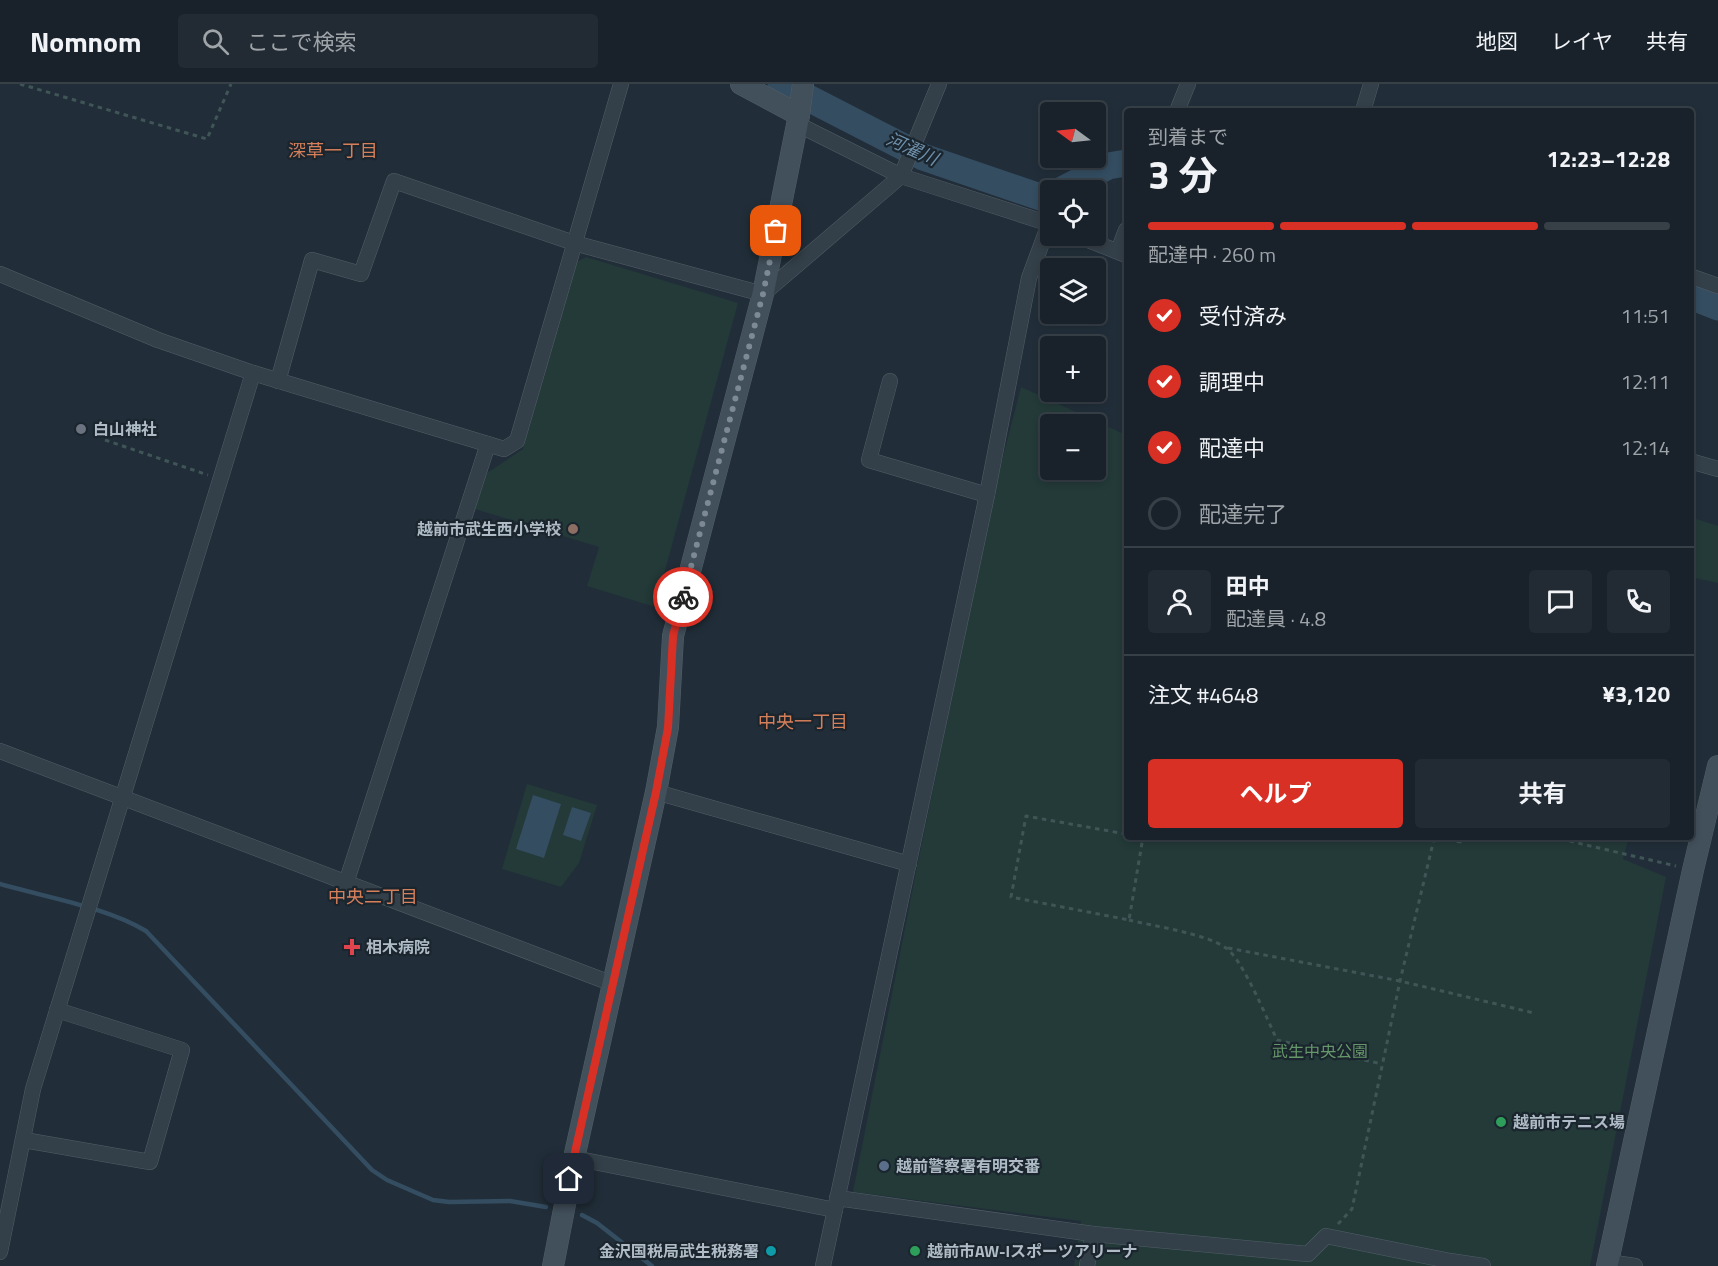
<!DOCTYPE html>
<html lang="ja">
<meta charset="utf-8">
<style>
:root{--surface:#19222b;--page:#222a33;--text:#f1f3f6;--muted:#9fa4a9;--line:#373f47;--accent:#d93025}
body{margin:0;font-family:"Titillium Web","Noto Sans JP",sans-serif;background:var(--page);color:var(--text);height:100vh;display:flex;flex-direction:column;font-size:22px;white-space:nowrap}
*{box-sizing:border-box;margin:0}
p{font-size:20px;color:var(--muted)}
.icon{flex:none;width:33px;height:33px;fill:none;stroke:currentColor;stroke-width:2;stroke-linecap:round;stroke-linejoin:round}
.map{position:relative;flex:1;overflow:hidden}
.details{position:absolute;left:1124px;top:24px;width:570px;height:732px;display:flex;flex-direction:column;background:var(--surface);border-radius:6px;box-shadow:0 3px 9px #0003,0 0 0 2px var(--line)}
.details>*{flex:none}
.needle{width:39px;rotate:285deg}
.fabs{position:absolute;left:1040px;top:18px;display:grid;gap:12px}
.fabs a{display:grid;place-items:center;width:66px;height:66px;border-radius:6px;background:var(--surface);box-shadow:0 3px 9px #0003,0 0 0 2px var(--line);font-size:30px}
.pin{position:absolute;display:grid;place-items:center;width:51px;height:51px;color:#fff;margin:-26px;border-radius:12px;box-shadow:0 3px 9px #0006}
.courier{position:absolute;display:grid;place-items:center;width:60px;height:60px;margin:-30px;border:4px solid #d93025;border-radius:50%;background:#fff;color:#222;box-shadow:0 2px 8px #0007}
.overview em{font-style:normal;font-weight:700}
.overview div{display:flex;flex-direction:column-reverse}
.overview{display:flex;align-items:center;justify-content:space-between;height:102px;padding:0 24px}
h1{font-size:39px;font-weight:700;line-height:45px}
.bar{display:grid;grid-template-columns:repeat(4,1fr);gap:9px 6px;align-content:center;height:72px;padding:0 24px}
.bar i{height:8px;border-radius:4px;background:var(--line)}
.bar .selected{background:var(--accent)}
.bar p{grid-column:span 4}
.line{display:flex;align-items:center;gap:15px;padding:0 24px;border-top:2px solid var(--line)}
.line div{flex:1}
.round{display:grid;place-items:center;flex:none;width:63px;height:63px;border-radius:6px;background:var(--page)}
ol{padding:0 24px;list-style:none}
li{display:flex;align-items:center;gap:18px;height:66px}
li p{margin-inline-start:auto}
li .icon{padding:6px;border-radius:50%;background:var(--accent);color:#fff;stroke-width:4}
li:last-child{color:var(--muted)}
li i{width:33px;height:33px;border:3px solid var(--line);border-radius:50%}
.action{display:flex;gap:12px;margin-top:auto;padding:12px 24px}
.action a{flex:1;height:69px;border-radius:6px;background:var(--accent);color:#fff;font-size:24px;font-weight:700;line-height:69px;text-align:center}
.action a+a{background:var(--page);color:var(--text)}
header{display:flex;align-items:center;gap:36px;box-sizing:border-box;height:84px;padding:0 30px;background:var(--surface);border-bottom:2px solid var(--line)}
header strong{font-size:28px}
nav{display:flex;gap:33px;margin-inline-start:auto;font-size:21px}
.search{width:420px;height:54px;background:var(--page);display:flex;align-items:center;gap:15px;box-sizing:border-box;padding:0 21px;border-radius:6px;color:var(--muted);font-size:22px}
.map>svg:first-child{display:block}
.green{fill:#233a39;fill-rule:evenodd}
.water{fill:#344d61}
.lines{fill:none;stroke-linecap:round;stroke-linejoin:round}
.stream{stroke:#344d61;stroke-width:4.5}
.river{stroke:#344d61;stroke-width:27}
.street-casing{stroke:#525e67;stroke-width:16}
.secondary-casing{stroke:#525e67;stroke-width:22}
.path{stroke:#405656;stroke-width:3;stroke-dasharray:4.5 4.5;stroke-linecap:butt}
.street{stroke:#344049;stroke-width:15}
.secondary{stroke:#42505c;stroke-width:21}
.done{stroke:#7d8a95;stroke-width:6;stroke-dasharray:0 10.8}
.route{stroke:#d93025;stroke-width:8}
.worship-dot{fill:#6b7280;stroke:#1a252e;stroke-width:2}
.education-dot{fill:#8d6e63;stroke:#1a252e;stroke-width:2}
.health-dot{fill:#e0444e;stroke:#1a252e;stroke-width:2}
.leisure-dot{fill:#2e9e5b;stroke:#1a252e;stroke-width:2}
.service-dot{fill:#5c6f8a;stroke:#1a252e;stroke-width:2}
.culture-dot{fill:#0f9aa8;stroke:#1a252e;stroke-width:2}
.labels{text-anchor:middle;stroke-width:4.5;stroke-linejoin:round;paint-order:stroke}
.poi-label{font-size:16px;font-weight:bold;fill:#afbbc6;stroke:#1a252e;text-anchor:start}
.park-label{font-size:16px;fill:#66976a;stroke:#1a252e}
.water-label{font-size:18px;font-style:italic;fill:#6f90aa;stroke:#1a252e}
.neighbourhood-label{font-size:18px;fill:#d57f5b;stroke:#1a252e}
</style>
<header>
<strong>Nomnom</strong>
<div class="search"><svg class="icon" aria-label="search" viewBox="0 0 24 24"><circle cx="10" cy="10" r="6"/><path d="M15 15l6 6"/></svg>ここで検索</div>
<nav><a>地図</a><a>レイヤ</a><a>共有</a></nav>
</header>
<div class="map">
<svg width="1718" height="1182" viewBox="0 0 1718 1182">
<rect width="100%" height="100%" fill="#212e39"/>
<g class="green">
<polygon points="586,173 738,219 655,523 587,502 599,463 475,425 487,389 523,365 575,183 577,178"/>
<path d="M 1021,303 L 1126,351 L 1126,753 L 1629,753 L 1623,775 L 1666,793 L 1590,1182 L 1074,1182 L 1081,1137 L 853,1108 L 917,783 L 994,408 ZM 1050,340 L 1095,340 L 1095,386 L 1050,386 Z"/>
<polygon points="1690,433 1718,442 1718,499 1691,493"/>
<polygon points="527,700 597,721 579,779 561,803 502,785"/>
</g>
<g class="water">
<polygon points="533,711 561,720 544,774 516,765"/>
<polygon points="572,723 591,729 581,757 563,751"/>
</g>
<g class="lines">
<g class="stream">
<path d="M 0,800 C 45,813 106,823 146,847 L 372,1086 L 387,1096 L 433,1116 L 449,1118 L 510,1117 L 546,1123"/>
<polyline points="582,1131 597,1139 652,1182"/>
</g>
<g class="river">
<polyline points="781,0 923,73 1046,115 1050,113"/>
<polyline points="1062,106 1108,82 1126,79"/>
<polyline points="1690,212 1718,223"/>
</g>
<defs>
<g id="street">
<polyline points="1177,27 1188,0"/>
<polyline points="1363,27 1371,0"/>
<polyline points="797,40 901,92 1050,140"/>
<polyline points="1078,152 1126,171"/>
<polyline points="1118,167 1126,146"/>
<polyline points="0,190 158,256 253,289 504,365 517,357 621,0"/>
<polyline points="1690,192 1718,202"/>
<polyline points="278,297 312,176 361,190 394,97 574,159 763,210 901,92 939,0"/>
<polyline points="890,297 869,376 987,411"/>
<polyline points="1690,377 1718,385"/>
<polyline points="0,667 613,900"/>
<polyline points="656,708 909,780"/>
<polyline points="346,799 488,360"/>
<polyline points="24,1056 150,1078 182,966 57,926"/>
<polyline points="574,1074 835,1126"/>
<polyline points="837,1114 1093,1150 1308,1170 1326,1152 1450,1177 1483,1182"/>
<polyline points="0,1168 33,1005 253,289"/>
<polyline points="1608,1178 1635,1182"/>
<polyline points="823,1182 987,411 1029,194 1049,140"/>
<polyline points="1087,1182 1093,1150"/>
</g>
<g id="secondary">
<polyline points="741,0 799,31"/>
<polyline points="553,1182 574,1074 656,708 668,643 673,552 763,210 799,31 803,0"/>
<polyline points="1607,1182 1693,786 1718,682"/>
</g>
</defs>
<use href="#street" class="street-casing"/>
<use href="#secondary" class="secondary-casing"/>
<g class="path">
<polyline points="20,0 207,55 231,0"/>
<polyline points="105,356 208,391"/>
<polyline points="1126,750 1026,732 1011,813 1129,836 1143,753"/>
<polyline points="1430,753 1461,758 1472,753"/>
<polyline points="1552,753 1676,782"/>
<path d="M 1129,836 C 1153,842 1207,850 1226,864 C 1243,876 1267,935 1277,956 L 1382,980"/>
<polyline points="1228,864 1400,897 1534,929"/>
<polyline points="1338,1140 1352,1125 1400,897 1434,755"/>
</g>
<use href="#street" class="street"/>
<use href="#secondary" class="secondary"/>
</g>
<g class="lines">
<polyline class="done" points="683,513 763,210 776,147"/>
<polyline class="route" points="569,1095 656,708 668,644 673,552 683,513"/>
</g>
<circle class="worship-dot" cx="81" cy="345" r="6"/>
<circle class="education-dot" cx="573" cy="445" r="6"/>
<path class="health-dot" d="M349 854h6v6h6v6h-6v6h-6v-6h-6v-6h6z"/>
<g class="leisure-dot">
<circle cx="1501" cy="1038" r="6"/>
<circle cx="915" cy="1167" r="6"/>
</g>
<circle class="service-dot" cx="884" cy="1082" r="6"/>
<circle class="culture-dot" cx="771" cy="1167" r="6"/>
<g class="labels">
<g class="poi-label">
<text x="93" y="351">白山神社</text>
<text x="561" y="451" text-anchor="end">越前市武生西小学校</text>
<text x="366" y="869">相木病院</text>
<text x="1513" y="1044">越前市テニス場</text>
<text x="896" y="1088">越前警察署有明交番</text>
<text x="759" y="1173" text-anchor="end">金沢国税局武生税務署</text>
<text x="927" y="1173">越前市AW-Iスポーツアリーナ</text>
</g>
<g class="park-label">
<text x="1320" y="973">武生中央公園</text>
</g>
<g class="water-label">
<text transform="translate(912 65) rotate(24)" y="6">河濯川</text>
</g>
<g class="neighbourhood-label">
<text x="333" y="73">深草一丁目</text>
<text x="803" y="644">中央一丁目</text>
<text x="373" y="819">中央二丁目</text>
</g>
</g>
</svg>
<div class="fabs">
<a><svg class="needle" viewBox="-14 -14 28 28"><path d="M0-13l5 13h-10z" fill="#e53935"/><path d="M0 13l5-13h-10z" fill="#9fa4a9"/></svg></a>
<a><svg class="icon" aria-label="locate" viewBox="0 0 24 24"><circle cx="12" cy="12" r="6"/><path d="M12 2v4M12 18v4M2 12h4M18 12h4"/></svg></a>
<a><svg class="icon" aria-label="layers" viewBox="0 0 24 24"><path d="M12 4l9 5-9 5-9-5zM3 14l9 5 9-5"/></svg></a>
<a>+</a>
<a>−</a>
</div>
<div class="pin" style="left:776px;top:147px;background:#ea580c"><svg class="icon" aria-label="bag" viewBox="0 0 24 24"><path d="M5 8h14l-1 12H6zM9 8a3 3 0 0 1 6 0"/></svg></div>
<div class="pin" style="left:569px;top:1095px;background:#1f2937"><svg class="icon" aria-label="home" viewBox="0 0 24 24"><path d="M3 11l9-7 9 7M6 9v11h12V9"/></svg></div>
<div class="courier" style="left:683px;top:513px"><svg class="icon" aria-label="bike" viewBox="0 0 24 24"><circle cx="6" cy="16" r="4"/><circle cx="18" cy="16" r="4"/><path d="M6 16l4-8h5l3 8M10 8l3 8H6M13 5h3"/></svg></div>
<section class="details">
<div class="overview"><div><h1>3 分</h1><p>到着まで</p></div><em>12:23–12:28</em></div>
<div class="bar"><i class="selected"></i><i class="selected"></i><i class="selected"></i><i></i><p>配達中 · 260 m</p></div>
<ol>
<li><svg class="icon" aria-label="check" viewBox="0 0 24 24"><path d="M5 12l5 5 9-10"/></svg>受付済み<p>11:51</p></li>
<li><svg class="icon" aria-label="check" viewBox="0 0 24 24"><path d="M5 12l5 5 9-10"/></svg>調理中<p>12:11</p></li>
<li><svg class="icon" aria-label="check" viewBox="0 0 24 24"><path d="M5 12l5 5 9-10"/></svg>配達中<p>12:14</p></li>
<li><i></i>配達完了</li>
</ol>
<div class="line" style="height:108px"><a class="round"><svg class="icon" aria-label="person" viewBox="0 0 24 24"><circle cx="12" cy="8" r="4"/><path d="M4 21q1-7 8-7t8 7"/></svg></a><div><b>田中</b><p>配達員 · 4.8</p></div><a class="round"><svg class="icon" aria-label="chat" viewBox="0 0 24 24"><path d="M4 5h16v11H9l-5 4z"/></svg></a><a class="round"><svg class="icon" aria-label="phone" viewBox="0 0 24 24"><path d="M5 4h4l2 5-3 2q2 4 5 5l2-3 5 2v4C11 20 4 13 5 4z"/></svg></a></div>
<div class="line" style="height:78px"><div>注文 #4648</div><b>¥3,120</b></div>
<div class="action"><a>ヘルプ</a><a>共有</a></div>
</section>
</div>
